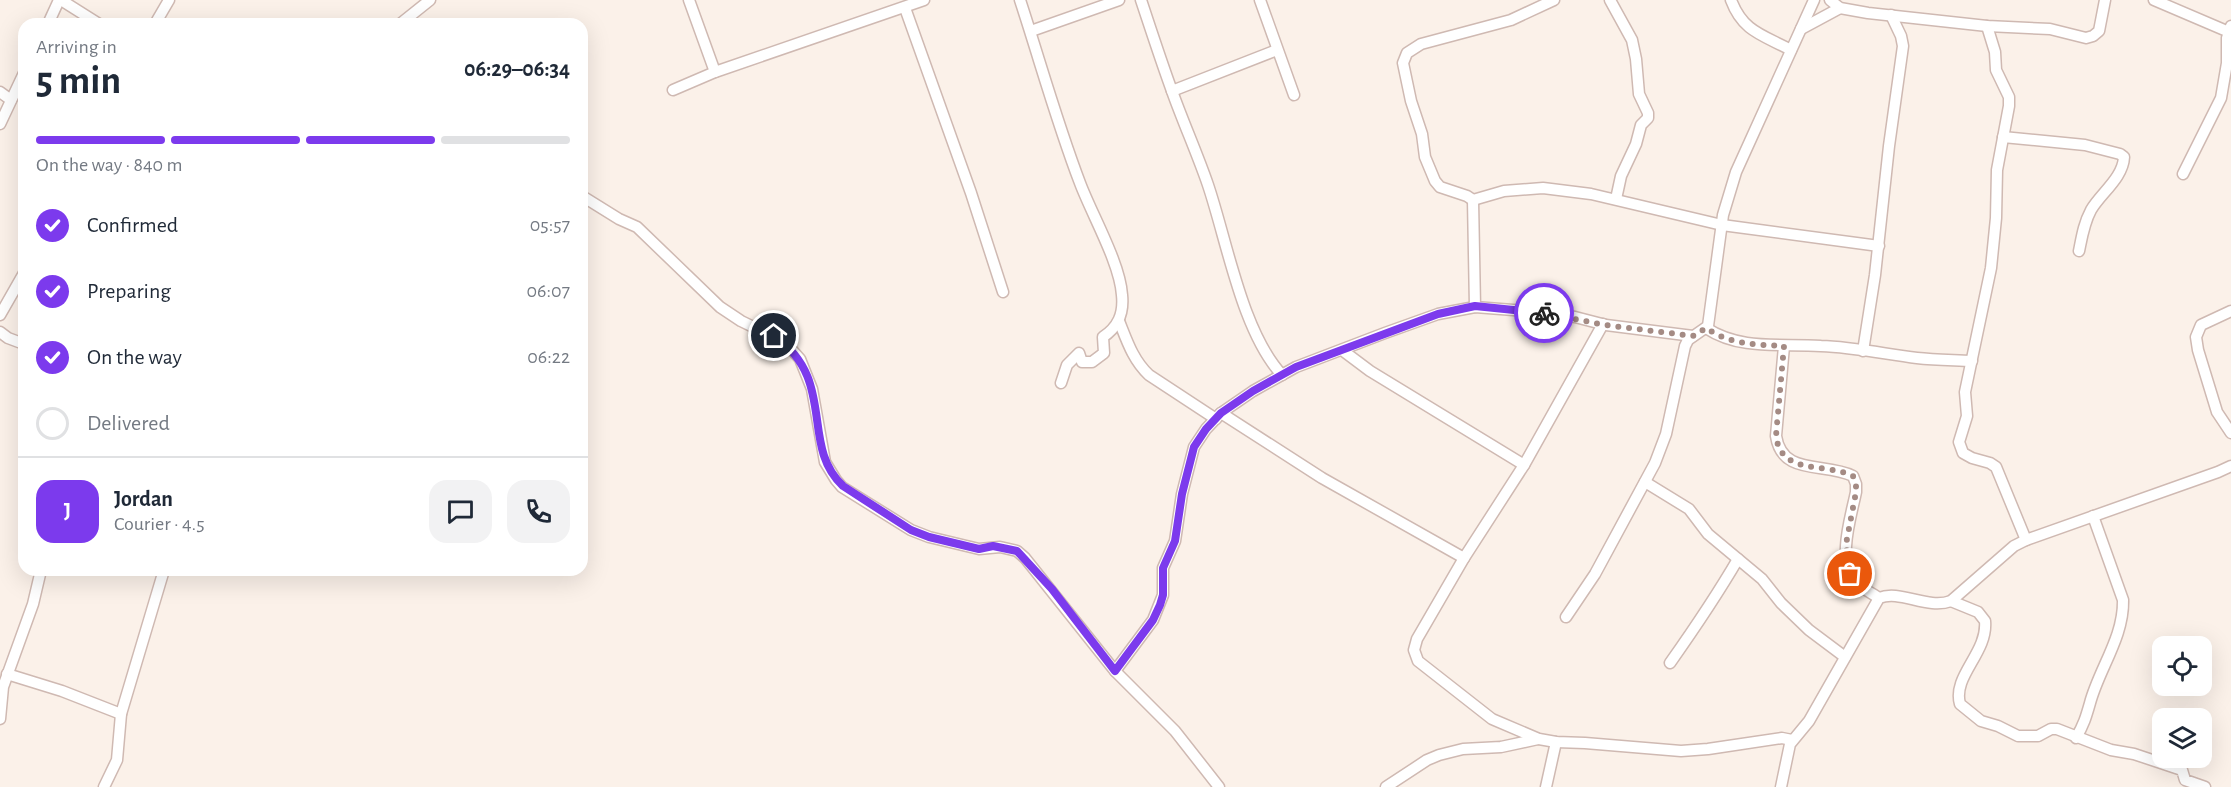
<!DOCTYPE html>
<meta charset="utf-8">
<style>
:root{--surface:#fff;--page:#f2f2f3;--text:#1f2937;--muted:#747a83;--line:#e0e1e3;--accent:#7c3aed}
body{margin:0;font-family:"Alegreya Sans",sans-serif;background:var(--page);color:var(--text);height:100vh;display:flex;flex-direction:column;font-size:22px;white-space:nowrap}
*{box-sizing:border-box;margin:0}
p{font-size:20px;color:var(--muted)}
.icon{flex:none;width:33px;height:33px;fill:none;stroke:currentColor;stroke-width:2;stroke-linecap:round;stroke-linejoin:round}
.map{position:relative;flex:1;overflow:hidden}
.details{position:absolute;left:18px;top:18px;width:570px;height:558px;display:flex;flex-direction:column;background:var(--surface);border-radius:18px;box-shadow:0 6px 24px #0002}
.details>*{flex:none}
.tools{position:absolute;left:2152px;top:636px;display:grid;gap:12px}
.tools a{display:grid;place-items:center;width:60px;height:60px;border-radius:12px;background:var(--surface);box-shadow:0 6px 24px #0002;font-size:30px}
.pin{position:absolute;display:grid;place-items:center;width:51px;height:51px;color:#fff;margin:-26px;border:3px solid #fff;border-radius:50%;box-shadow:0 2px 6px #0007}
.courier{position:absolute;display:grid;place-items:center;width:60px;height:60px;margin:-30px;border:4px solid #7c3aed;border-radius:50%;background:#fff;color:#222;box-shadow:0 2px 8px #0007}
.summary em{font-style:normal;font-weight:600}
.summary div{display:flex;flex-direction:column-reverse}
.summary{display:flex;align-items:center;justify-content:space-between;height:102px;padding:0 18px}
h1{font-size:39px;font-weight:600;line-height:45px}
.bar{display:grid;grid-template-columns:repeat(4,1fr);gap:9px 6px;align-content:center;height:72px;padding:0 18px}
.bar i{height:8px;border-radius:4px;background:var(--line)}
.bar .active{background:var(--accent)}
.bar p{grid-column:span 4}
.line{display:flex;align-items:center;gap:15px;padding:0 18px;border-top:2px solid var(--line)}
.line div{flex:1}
.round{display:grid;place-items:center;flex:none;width:63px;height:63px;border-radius:18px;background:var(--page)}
ol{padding:0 18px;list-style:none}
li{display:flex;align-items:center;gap:18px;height:66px}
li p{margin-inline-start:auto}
li .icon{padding:6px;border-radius:50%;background:var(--accent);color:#fff;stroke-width:4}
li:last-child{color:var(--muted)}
li i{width:33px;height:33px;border:3px solid var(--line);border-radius:50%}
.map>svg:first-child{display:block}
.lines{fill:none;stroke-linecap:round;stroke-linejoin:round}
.minor-casing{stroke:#cfb9b2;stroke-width:13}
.minor{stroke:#fff;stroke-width:10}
.done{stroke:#a48b84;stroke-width:6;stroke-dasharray:0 10.8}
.route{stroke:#7c3aed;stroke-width:8}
</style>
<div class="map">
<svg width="2231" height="787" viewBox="0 0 2231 787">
<rect width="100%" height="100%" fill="#fbf1e9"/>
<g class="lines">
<defs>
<g id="minor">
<polyline points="61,0 99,24"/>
<polyline points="689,0 715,72"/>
<path d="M 1020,0 C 1040,61 1057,123 1080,183 C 1092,215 1120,263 1122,295 C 1124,314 1118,327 1103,337 L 1104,353 L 1092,362 L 1082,362 L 1079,353 L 1067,365 L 1061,383"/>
<path d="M 1141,0 C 1151,30 1161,61 1172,91 C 1183,122 1197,153 1208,185 C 1227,241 1242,332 1282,375"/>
<polyline points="1260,0 1294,95"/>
<polyline points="1554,0 1511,20 1421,44 1407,53 1403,63 1411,101 1422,134 1425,157 1435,181 1440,187 1467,196 1473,200 1504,191 1543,188 1591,194 1722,225 1879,246"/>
<polyline points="1610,0 1632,40 1636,59 1639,94 1648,113 1648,118 1641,125 1636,144 1621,176 1616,199"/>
<path d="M 1731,0 C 1743,32 1763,35 1791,50"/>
<polyline points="1830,0 1840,8 1868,13 1987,26 2050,29 2086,38 2093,36 2099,31 2105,0"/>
<polyline points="2154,0 2229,32"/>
<polyline points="905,8 971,193 1003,292"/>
<polyline points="48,24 59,0"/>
<polyline points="155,24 169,0"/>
<polyline points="400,24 430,0"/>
<polyline points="1987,26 1995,52 1996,70 2009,97 2009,106 1997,170 1996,218 1991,268 1965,392 1967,416 1959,442 1963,453 1972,458 1990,463 1996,467 2026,540"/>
<polyline points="1801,29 1840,8"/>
<polyline points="1031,31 1119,0"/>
<polyline points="673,90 715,72 924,0"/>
<polyline points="1172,91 1277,50"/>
<polyline points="0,92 11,100"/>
<polyline points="0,124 24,73"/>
<path d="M 2003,137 L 2085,145 L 2120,154 L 2124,157 C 2123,178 2101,193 2091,210 C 2084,223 2082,236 2079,251"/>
<polyline points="2183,174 2221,98 2227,63 2227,38 2231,26"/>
<polyline points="582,196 619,219 637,227 720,307 741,321 774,337 792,350 800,359 812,389 825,462 836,480 842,487 911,530 929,537 979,549 1000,547 1017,551 1025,558 1115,671 1175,731 1219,787"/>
<polyline points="1473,200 1475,307"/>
<polyline points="2231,311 2201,325 2196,337 2198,350 2217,412 2231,433"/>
<polyline points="0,315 24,273"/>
<path d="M 1119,321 C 1127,341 1133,360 1149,375 L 1216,419"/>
<polyline points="1603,324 1524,465 1464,558 1417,639 1414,650 1418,661 1492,719 1539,739 1556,742 1585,743 1681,751 1708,749 1782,738 1792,740"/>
<path d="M 1706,328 C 1741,351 1782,343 1821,346 C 1853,347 1885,354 1917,358 C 1935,360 1954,360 1972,361"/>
<polyline points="0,332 8,338 24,344"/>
<path d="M 1784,346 L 1776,436 C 1782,476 1824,462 1853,476 L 1856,484 L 1856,492 C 1851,517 1836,561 1856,582 C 1862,589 1872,593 1879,598"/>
<polyline points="1342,350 1370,371 1524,465"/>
<polyline points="1863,351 1875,275 1889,146 1903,46 1901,36 1891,15"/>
<polyline points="1221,413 1322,478 1464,558"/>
<polyline points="1645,482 1689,509 1708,534 1762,579 1781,603 1809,630 1845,657"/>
<path d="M 1951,601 L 1978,612 L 1985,621 C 1988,653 1952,676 1960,704 L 1981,721 L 1998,726 L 2018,736 L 2038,736 L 2051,729 L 2057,729 L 2111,750 L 2134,754 L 2182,770 L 2185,780 L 2205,787"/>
<polyline points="1566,617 1595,574 1655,463 1666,434 1685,346 1688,340 1708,326 1723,215 1736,172 1814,0"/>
<path d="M 1670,663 C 1694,629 1717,595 1738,559"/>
<polyline points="1115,671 1153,620 1163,595 1163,568 1175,541 1182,494 1194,447 1206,429 1221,413 1253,391 1296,367 1385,333 1438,314 1475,307 1526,311 1575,317 1606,325 1693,336"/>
<polyline points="7,674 62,691 121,714"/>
<polyline points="0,719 3,687 33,604 41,570"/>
<path d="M 2076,738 C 2084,724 2086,717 2090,703 C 2099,669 2124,637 2123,600 L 2093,516"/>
<polyline points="104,787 117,760 121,714 164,570"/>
<polyline points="1386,787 1427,760 1439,755 1463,749 1501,747 1538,739"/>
<polyline points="1546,787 1556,742"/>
<path d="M 1781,787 L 1790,744 L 1809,721 L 1879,598 C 1900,589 1927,610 1951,601 L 2014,546 L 2026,540 L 2218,472 L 2231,466"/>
</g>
</defs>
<use href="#minor" class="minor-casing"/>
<use href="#minor" class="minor"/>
</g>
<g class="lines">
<path class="done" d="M 1544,313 L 1605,325 L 1693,336 L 1706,328 C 1729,344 1756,345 1784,346 L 1776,436 C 1781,476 1825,462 1853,476 L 1856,484 L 1856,492 L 1846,544 L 1850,574"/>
<path class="route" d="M 774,336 C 838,380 799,445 843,486 L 911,530 L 929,537 L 979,549 L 993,546 L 1017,551 L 1052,589 L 1115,671 L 1153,620 L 1160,605 L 1163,595 L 1163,568 L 1175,541 L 1182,494 L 1194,447 L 1206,429 L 1221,413 L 1253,391 L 1296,367 L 1438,314 L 1475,306 L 1544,313"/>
</g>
</svg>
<div class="tools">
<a><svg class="icon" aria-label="locate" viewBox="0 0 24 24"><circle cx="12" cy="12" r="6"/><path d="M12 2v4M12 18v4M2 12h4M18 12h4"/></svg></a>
<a><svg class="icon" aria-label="layers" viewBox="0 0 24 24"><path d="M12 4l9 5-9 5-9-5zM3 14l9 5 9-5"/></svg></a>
</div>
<div class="pin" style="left:1850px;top:574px;background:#ea580c"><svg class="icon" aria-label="bag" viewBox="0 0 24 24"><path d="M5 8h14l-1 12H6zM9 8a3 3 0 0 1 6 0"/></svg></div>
<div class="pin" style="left:774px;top:336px;background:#1f2937"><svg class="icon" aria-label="home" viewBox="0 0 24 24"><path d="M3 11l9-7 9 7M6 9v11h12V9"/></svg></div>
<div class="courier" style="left:1544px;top:313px"><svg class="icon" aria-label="bike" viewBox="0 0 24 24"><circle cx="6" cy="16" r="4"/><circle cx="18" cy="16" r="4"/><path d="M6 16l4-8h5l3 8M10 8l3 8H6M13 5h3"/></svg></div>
<section class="details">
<div class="summary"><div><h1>5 min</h1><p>Arriving in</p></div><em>06:29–06:34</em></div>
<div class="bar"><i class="active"></i><i class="active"></i><i class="active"></i><i></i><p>On the way · 840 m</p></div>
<ol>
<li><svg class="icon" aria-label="check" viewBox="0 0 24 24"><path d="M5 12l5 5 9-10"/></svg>Confirmed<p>05:57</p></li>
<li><svg class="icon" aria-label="check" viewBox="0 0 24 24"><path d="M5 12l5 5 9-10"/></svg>Preparing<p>06:07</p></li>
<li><svg class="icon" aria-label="check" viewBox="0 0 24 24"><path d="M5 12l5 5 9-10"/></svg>On the way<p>06:22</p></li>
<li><i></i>Delivered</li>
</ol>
<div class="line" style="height:108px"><b class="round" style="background:var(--accent);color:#fff">J</b><div><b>Jordan</b><p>Courier · 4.5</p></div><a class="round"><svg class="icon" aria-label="chat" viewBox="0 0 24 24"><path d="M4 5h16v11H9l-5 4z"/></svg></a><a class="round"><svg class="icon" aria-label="phone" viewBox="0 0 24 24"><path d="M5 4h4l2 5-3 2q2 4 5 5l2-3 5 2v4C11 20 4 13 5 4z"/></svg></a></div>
</section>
</div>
